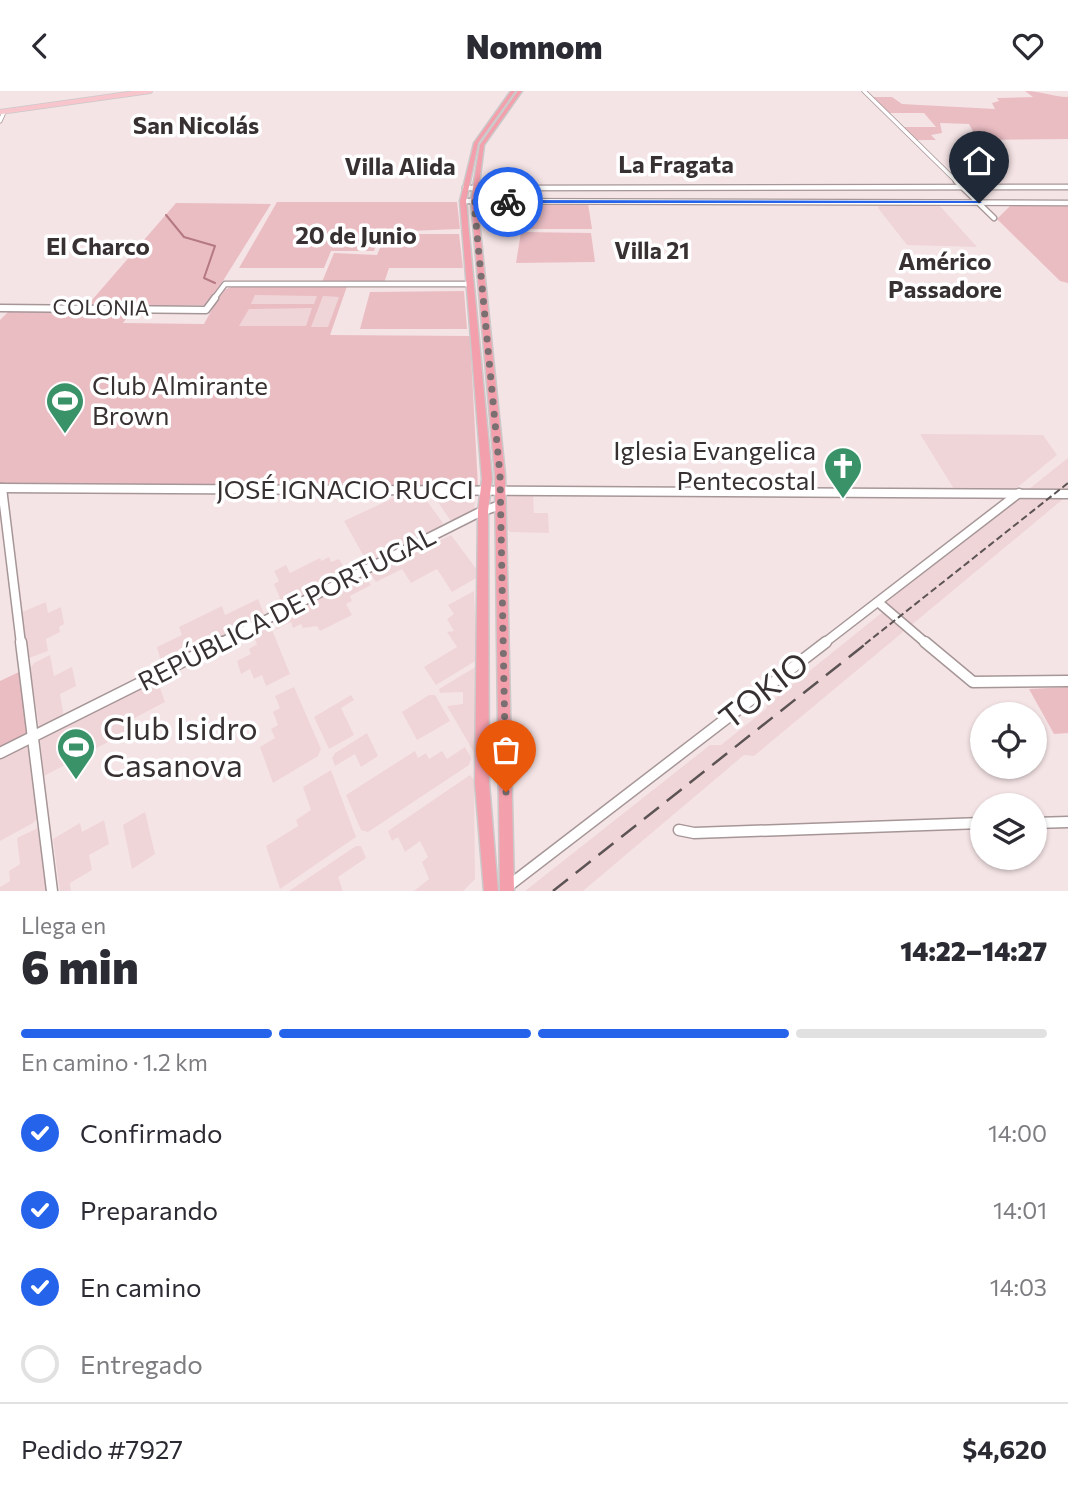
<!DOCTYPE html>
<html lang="es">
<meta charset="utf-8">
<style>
:root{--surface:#fff;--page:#f7f7f7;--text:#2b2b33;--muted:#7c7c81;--line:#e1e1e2;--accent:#2563eb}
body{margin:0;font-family:Commissioner,sans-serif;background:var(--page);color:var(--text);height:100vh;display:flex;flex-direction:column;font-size:26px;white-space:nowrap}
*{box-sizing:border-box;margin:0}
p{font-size:23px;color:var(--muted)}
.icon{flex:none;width:38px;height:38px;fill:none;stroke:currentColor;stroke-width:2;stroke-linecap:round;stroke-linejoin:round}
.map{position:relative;height:800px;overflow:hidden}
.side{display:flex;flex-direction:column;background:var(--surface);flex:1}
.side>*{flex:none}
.controls{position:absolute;left:970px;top:611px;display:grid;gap:14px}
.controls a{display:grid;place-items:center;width:77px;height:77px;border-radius:50%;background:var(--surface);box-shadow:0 2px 5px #0004;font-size:35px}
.pin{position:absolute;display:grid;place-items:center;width:60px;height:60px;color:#fff;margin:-72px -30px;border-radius:50% 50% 50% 0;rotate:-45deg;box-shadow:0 0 7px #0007}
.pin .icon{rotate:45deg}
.courier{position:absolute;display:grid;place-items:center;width:70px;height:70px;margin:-35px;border:5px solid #2563eb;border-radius:50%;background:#fff;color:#222;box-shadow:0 2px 9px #0007}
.head em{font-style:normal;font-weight:800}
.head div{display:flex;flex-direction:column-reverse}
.head{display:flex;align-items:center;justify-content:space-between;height:119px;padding:0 21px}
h1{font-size:46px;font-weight:800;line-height:52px}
.bar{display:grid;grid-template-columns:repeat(4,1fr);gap:10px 7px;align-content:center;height:84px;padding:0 21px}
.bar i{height:9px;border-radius:5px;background:var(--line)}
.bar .selected{background:var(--accent)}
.bar p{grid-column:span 4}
.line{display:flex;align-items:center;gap:18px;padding:0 21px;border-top:2px solid var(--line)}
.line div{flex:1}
ol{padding:0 21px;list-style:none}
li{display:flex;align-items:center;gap:21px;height:77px}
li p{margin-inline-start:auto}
li .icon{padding:7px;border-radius:50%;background:var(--accent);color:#fff;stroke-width:4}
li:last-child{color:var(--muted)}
li i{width:38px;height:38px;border:4px solid var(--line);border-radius:50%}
header{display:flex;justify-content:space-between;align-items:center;height:91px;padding:0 21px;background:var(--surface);font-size:32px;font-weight:800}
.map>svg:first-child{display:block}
.built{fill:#f0d5d8}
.green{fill:#eabdc3;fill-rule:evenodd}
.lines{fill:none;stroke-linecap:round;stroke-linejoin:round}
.stream{stroke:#b57982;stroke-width:2}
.secondary-far4-casing{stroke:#a69697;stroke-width:5}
.secondary-far3-casing{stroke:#a69697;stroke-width:7}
.secondary-far2-casing{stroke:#a69697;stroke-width:9}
.secondary-far1-casing{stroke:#a69697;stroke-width:11}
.secondary-casing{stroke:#a69697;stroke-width:13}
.primary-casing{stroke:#cbc9ca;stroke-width:6}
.highway-casing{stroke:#cbc9ca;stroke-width:3}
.secondary-far4{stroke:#fff;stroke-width:3.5}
.secondary-far3{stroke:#fff;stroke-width:4.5}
.secondary-far2{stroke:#fff;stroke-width:6}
.secondary-far1{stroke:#fff;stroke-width:8}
.secondary{stroke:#fff;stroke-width:10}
.primary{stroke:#f8c5cd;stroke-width:4.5}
.highway{fill:#f49fac;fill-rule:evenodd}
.rail-far1{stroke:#5c5354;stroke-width:2;stroke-dasharray:7 3.5;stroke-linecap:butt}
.rail{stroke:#5c5354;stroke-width:2.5;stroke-dasharray:19 10;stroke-linecap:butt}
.route{fill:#2563eb}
.done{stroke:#7a7071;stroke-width:7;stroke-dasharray:0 12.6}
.labels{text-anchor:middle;stroke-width:7;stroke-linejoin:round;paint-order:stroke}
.far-street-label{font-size:21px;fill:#383132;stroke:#fff}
.far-neighbourhood-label{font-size:23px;font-weight:bold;fill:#383132;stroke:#fff}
.far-quarter-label{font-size:24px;font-weight:bold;fill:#383132;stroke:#fff}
.poi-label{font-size:26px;fill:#383132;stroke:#fff;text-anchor:start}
.street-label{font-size:26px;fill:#383132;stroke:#fff}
.near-street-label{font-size:32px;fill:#383132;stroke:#fff}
.near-poi-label{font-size:32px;fill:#383132;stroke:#fff;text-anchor:start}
</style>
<header><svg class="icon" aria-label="back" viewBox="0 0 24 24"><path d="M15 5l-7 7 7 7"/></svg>Nomnom<svg class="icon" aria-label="heart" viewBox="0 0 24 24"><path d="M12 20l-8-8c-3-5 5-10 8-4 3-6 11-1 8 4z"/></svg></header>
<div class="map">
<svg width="1068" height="800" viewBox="0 0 1068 800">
<rect width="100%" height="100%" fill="#f5e4e6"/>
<g class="built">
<polygon points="880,113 939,114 977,156 907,154 878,117"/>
<polygon points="347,195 330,244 198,244 223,199"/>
<polygon points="920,343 1043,344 1057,364 1013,400 954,398"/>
<polygon points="1068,367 1068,404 754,665 744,664 583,800 525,800 710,654 721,654 767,617 767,614 889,516 887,511"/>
<polygon points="476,401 474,420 451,430 433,404"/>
<polygon points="421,402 443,432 441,435 367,471 344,430 402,403"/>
<polygon points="509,402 533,402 534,422 548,422 549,442 510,441 507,438 506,405"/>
<polygon points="451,444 477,479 478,486 452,501 437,478 411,492 402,478 376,491 371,483"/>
<polygon points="329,466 331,471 339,468 345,478 359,471 362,475 270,521 267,514 280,507 274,493 279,490 274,480 286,474 290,482 320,467 321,470"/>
<polygon points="362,483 371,494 350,505 352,510 346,513 352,524 320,540 317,535 303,537 301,533 293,537 291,531 277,538 275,529"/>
<polygon points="474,500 477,569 436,594 424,576 457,556 447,541 454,540 447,528 454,523 448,514"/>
<polygon points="258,508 264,523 263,527 162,574 157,556 182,544 179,536 222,515 225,524"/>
<polygon points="46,511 48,522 61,516 64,533 59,536 60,541 46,548 48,560 29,567 22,521"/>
<polygon points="263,533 270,534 290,583 266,595 262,584 254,588 250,578 241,583 237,570 251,563 249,558 257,553 251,539"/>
<polygon points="50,564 54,585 72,576 76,595 60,603 64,626 42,636 39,635 30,578 34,572"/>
<polygon points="477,575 477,663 475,663 447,615 463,613 463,601 440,602 439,598"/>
<polygon points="157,588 165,611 125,632 127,641 44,685 40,648 42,645"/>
<polygon points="294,596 321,658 318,665 273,692 260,656 275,647 271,638 278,634 273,621 280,617 275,605"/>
<polygon points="351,604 354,609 341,617 354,644 329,658 314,626"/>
<polygon points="429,604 435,604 450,630 417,649 402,621"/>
<polygon points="367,642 378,665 361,676 355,663 335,675 332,667 335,662"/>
<polygon points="27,653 30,655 39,725 33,732 0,750 0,666"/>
<polygon points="465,656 471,667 469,674 368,741 361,739 346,704 415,660 418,667 426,662 429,668 442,660 447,668"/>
<polygon points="331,679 356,746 280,798 266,755 298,735 296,729 311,719 303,696"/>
<polygon points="470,684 474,689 475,788 463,800 414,800 429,788 422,771 428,766 420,750 405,761 398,746 392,750 388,740"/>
<polygon points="145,721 155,763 132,778 123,734"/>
<polygon points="104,729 109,753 89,764 92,779 70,792 71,800 60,800 53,748 80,732 82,741"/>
<polygon points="38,737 47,800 0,800 0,796 10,790 9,780 20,773 17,747"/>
<polygon points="356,755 361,755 366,767 338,786 343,800 289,800"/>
</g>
<g class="green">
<path d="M 1025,0 C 1043,0 1052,6 1068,6 L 1068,48 L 977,49 L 971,47 L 975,44 L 969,33 L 940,32 L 942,42 L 931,44 L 936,49 L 915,49 L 903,36 L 936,36 L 924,22 L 887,22 L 872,6 L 892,6 L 902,13 L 995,18 L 992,12 L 999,10 L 997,7 L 1033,6 Z"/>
<polygon points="277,111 457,111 460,138 381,141 374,160 331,160 324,177 239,177"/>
<polygon points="503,111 588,112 592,138 514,138 513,121 503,121"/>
<polygon points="176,112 271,113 208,214 86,216"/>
<polygon points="1011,114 1068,114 1068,192 1060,190 997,128"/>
<polygon points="521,141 591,142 595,171 516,172"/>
<polygon points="386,143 459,143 463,177 389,177 384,192 322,191 334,162 377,164"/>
<path d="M 234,195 L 347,195 L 330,244 L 470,245 L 478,396 L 0,394 L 0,229 L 11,218 L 132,220 L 123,232 L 204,233 L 223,199 ZM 255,204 L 317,205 L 314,213 L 251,213 ZM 323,205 L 339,206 L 328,236 L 311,236 ZM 312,217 L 306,235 L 239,235 L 249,218 Z"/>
<polygon points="464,200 467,238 360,238 370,201"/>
<polygon points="19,581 28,644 0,658 0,590"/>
<polygon points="1068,596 1068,642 1054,643 1029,598"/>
</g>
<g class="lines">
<polyline class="stream" points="166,124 184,146 215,155 204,187 215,192"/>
<defs>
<g id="secondary-far4">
<polyline points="864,0 958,92"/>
<polyline points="0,30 4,21"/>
</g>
<g id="secondary-far3">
<polyline points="956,90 994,127"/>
<polyline points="465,97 1068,96"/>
<polyline points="463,110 1068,112"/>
<polyline points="213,209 225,193 469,193"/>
</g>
<polyline id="secondary-far2" points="0,217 206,219 215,207"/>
<g id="secondary-far1">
<polyline points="0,397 1068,403"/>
<polyline points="2,397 21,553"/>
<polyline points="878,511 927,553"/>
<polyline points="218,553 478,422 500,414"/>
<polyline points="823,553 1019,402"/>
</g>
<g id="secondary">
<polyline points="21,551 52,800"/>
<polyline points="925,551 973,591 1068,590"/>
<polyline points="0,662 222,551"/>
<polyline points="1034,732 1068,731"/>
<polyline points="679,739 694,742 982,732"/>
<polyline points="507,796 826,551"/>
</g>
<polyline id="primary" points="0,21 150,0"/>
<g id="highway">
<polygon points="511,0 515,0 478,52 466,110 492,388 488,420 489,692 498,800 484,800 475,692 478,420 482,388 460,110 474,52"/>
<polygon points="518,0 522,0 484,54 477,109 505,384 514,800 500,800 495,384 471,109 480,54"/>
</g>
</defs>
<use href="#secondary-far4" class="secondary-far4-casing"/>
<use href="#secondary-far3" class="secondary-far3-casing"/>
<use href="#secondary-far2" class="secondary-far2-casing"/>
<use href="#secondary-far1" class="secondary-far1-casing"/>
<use href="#secondary" class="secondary-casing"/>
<use href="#primary" class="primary-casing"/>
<use href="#highway" class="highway-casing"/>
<use href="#secondary-far4" class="secondary-far4"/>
<use href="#secondary-far3" class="secondary-far3"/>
<use href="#secondary-far2" class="secondary-far2"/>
<use href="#secondary-far1" class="secondary-far1"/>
<use href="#secondary" class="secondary"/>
<use href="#primary" class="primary"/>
<use href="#highway" class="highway"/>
<polyline class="rail-far1" points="865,553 1068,392"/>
<polyline class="rail" points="553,800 868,551"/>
</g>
<polygon class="route" points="508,109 979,110 982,112 506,112"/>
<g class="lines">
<polyline class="done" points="506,701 500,384 474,111 508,111"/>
</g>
<defs>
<symbol id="stadium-pin" viewBox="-11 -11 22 30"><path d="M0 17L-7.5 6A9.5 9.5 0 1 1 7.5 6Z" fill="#399268" stroke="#fff"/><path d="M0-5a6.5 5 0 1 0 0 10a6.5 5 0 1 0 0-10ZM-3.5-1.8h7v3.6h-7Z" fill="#fff"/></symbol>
<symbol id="church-pin" viewBox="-11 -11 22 30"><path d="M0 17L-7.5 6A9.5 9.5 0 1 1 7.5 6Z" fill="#399268" stroke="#fff"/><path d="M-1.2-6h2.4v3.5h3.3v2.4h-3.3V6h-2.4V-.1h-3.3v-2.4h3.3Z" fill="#fff"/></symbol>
</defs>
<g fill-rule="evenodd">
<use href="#stadium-pin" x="43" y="288" width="44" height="60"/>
<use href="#church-pin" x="821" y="353" width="44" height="60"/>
<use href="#stadium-pin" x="54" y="634" width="44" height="60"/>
</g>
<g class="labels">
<g class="far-street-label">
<text transform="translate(101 217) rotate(1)" y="7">COLONIA</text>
</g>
<g class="far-neighbourhood-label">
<text x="652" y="168">Villa 21</text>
</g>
<g class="far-quarter-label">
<text x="196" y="43">San Nicolás</text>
<text x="676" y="82">La Fragata</text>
<text x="400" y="84">Villa Alida</text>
<text x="356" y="153">20 de Junio</text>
<text x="98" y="164">El Charco</text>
<text x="945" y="179">Américo<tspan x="945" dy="28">Passadore</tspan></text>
</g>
<g class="poi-label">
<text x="92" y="304">Club Almirante<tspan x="92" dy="30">Brown</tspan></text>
<text x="816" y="369" text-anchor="end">Iglesia Evangelica<tspan x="816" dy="30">Pentecostal</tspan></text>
</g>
<g class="street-label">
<text x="345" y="408">JOSÉ IGNACIO RUCCI</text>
<text transform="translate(287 518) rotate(-27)" y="9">REPÚBLICA DE PORTUGAL</text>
</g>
<g class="near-street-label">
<text transform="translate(764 600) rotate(-38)" y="11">TOKIO</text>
</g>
<g class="near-poi-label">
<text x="103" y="649">Club Isidro<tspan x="103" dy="37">Casanova</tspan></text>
</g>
</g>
</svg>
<div class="controls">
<a><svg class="icon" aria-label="locate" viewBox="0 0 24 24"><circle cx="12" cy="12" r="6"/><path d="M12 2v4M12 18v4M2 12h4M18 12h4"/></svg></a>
<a><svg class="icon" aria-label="layers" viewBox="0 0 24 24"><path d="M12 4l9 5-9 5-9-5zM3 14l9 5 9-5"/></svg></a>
</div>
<div class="pin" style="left:506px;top:701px;background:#ea580c"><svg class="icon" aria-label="bag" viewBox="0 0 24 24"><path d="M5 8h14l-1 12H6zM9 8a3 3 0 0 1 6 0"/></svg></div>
<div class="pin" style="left:979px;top:112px;background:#1f2937"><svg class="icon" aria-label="home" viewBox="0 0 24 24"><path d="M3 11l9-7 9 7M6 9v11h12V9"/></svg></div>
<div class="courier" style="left:508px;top:111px"><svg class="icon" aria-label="bike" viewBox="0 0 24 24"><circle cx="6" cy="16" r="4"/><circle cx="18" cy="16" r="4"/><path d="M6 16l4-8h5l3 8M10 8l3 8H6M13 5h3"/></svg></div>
</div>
<section class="side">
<div class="head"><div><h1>6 min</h1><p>Llega en</p></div><em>14:22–14:27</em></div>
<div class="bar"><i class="selected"></i><i class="selected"></i><i class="selected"></i><i></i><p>En camino · 1.2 km</p></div>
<ol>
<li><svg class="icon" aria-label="check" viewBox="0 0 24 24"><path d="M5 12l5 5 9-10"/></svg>Confirmado<p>14:00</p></li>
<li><svg class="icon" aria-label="check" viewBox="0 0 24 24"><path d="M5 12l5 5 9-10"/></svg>Preparando<p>14:01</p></li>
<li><svg class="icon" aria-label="check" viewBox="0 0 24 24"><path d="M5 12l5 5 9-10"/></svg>En camino<p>14:03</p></li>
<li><i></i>Entregado</li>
</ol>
<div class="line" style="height:91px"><div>Pedido #7927</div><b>$4,620</b></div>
</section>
